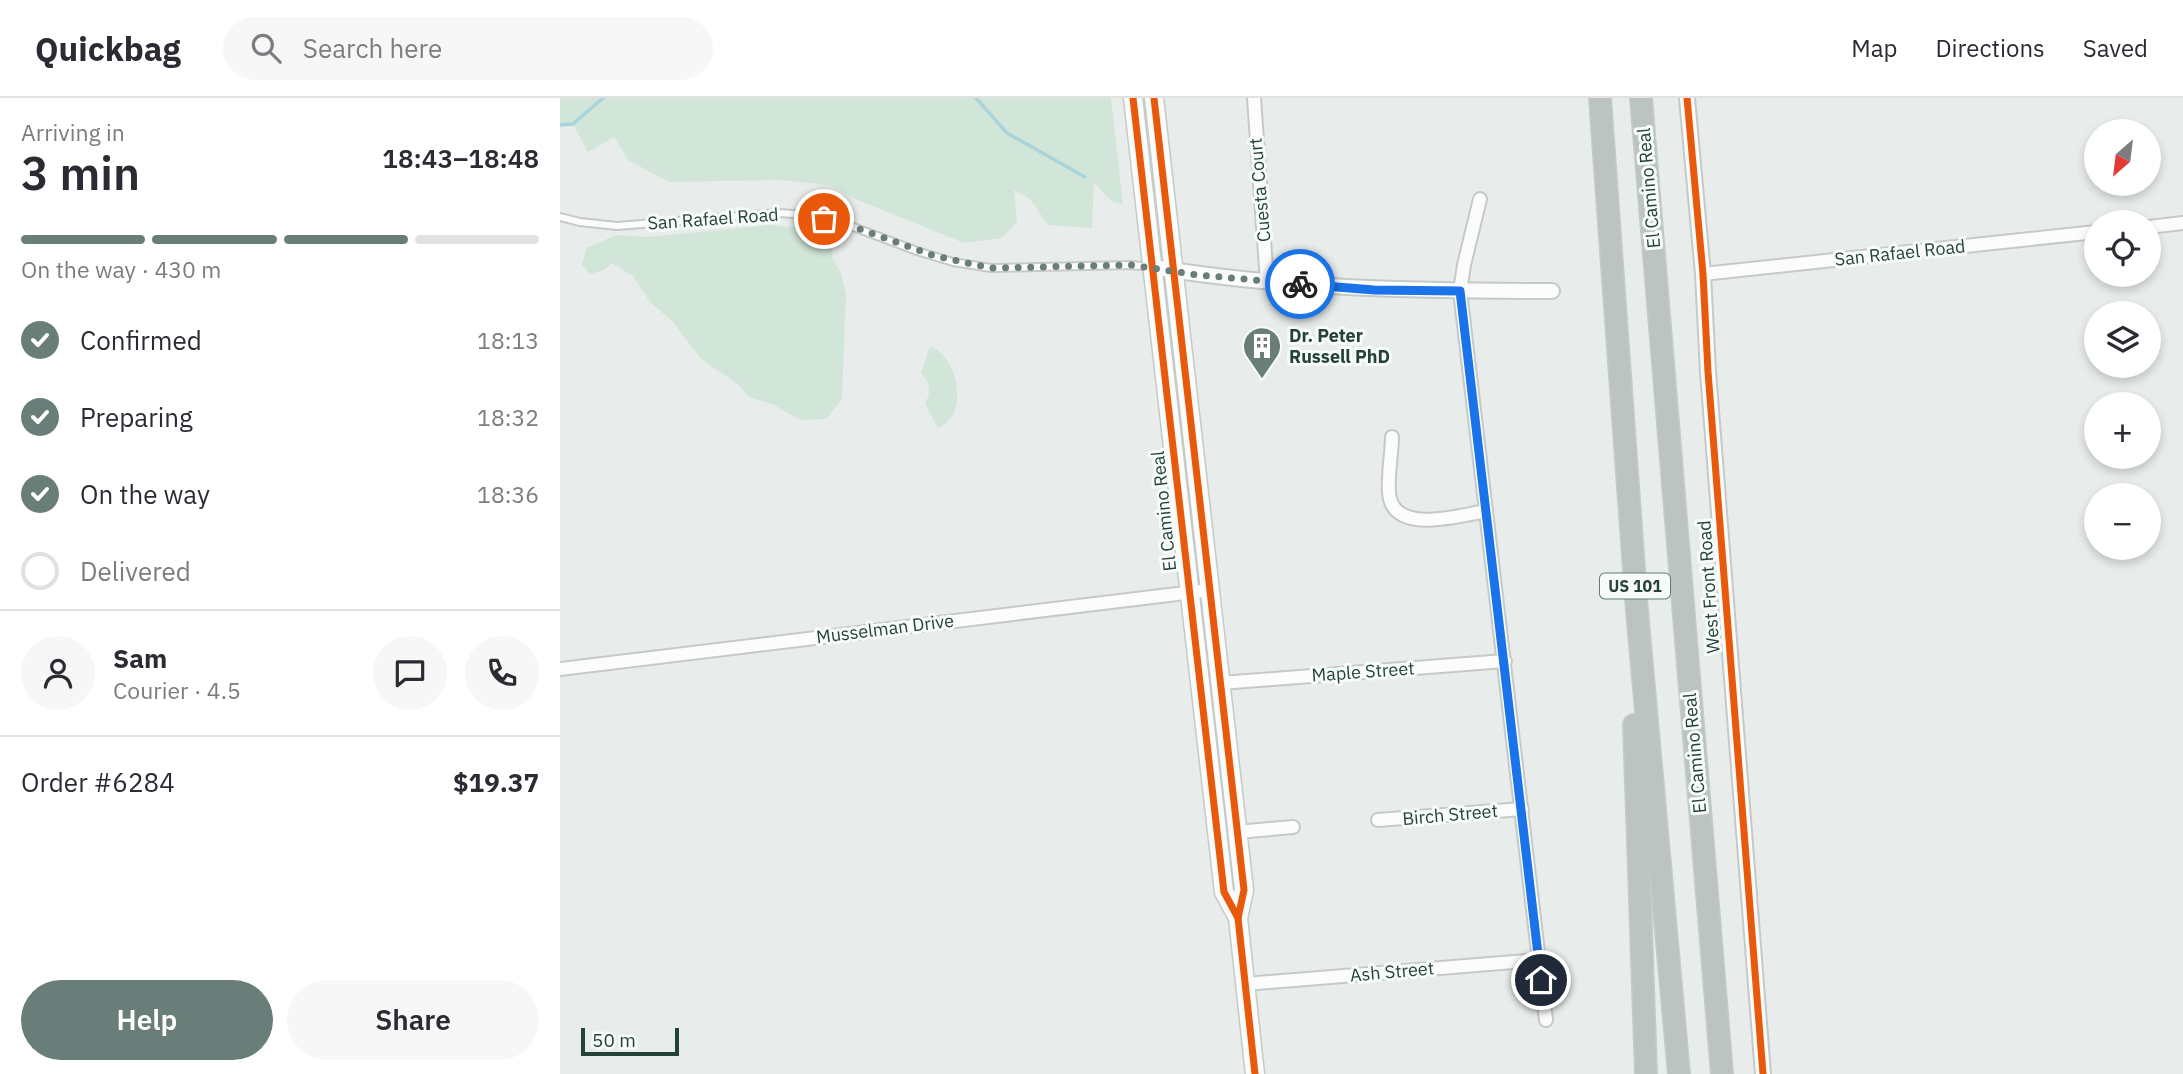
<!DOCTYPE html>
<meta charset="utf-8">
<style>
:root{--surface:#fff;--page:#f7f7f7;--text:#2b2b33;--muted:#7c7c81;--line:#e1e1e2;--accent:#697e78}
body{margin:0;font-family:"IBM Plex Sans",sans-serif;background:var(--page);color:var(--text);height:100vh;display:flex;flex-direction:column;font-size:26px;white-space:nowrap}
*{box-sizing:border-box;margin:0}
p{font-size:23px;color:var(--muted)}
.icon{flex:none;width:38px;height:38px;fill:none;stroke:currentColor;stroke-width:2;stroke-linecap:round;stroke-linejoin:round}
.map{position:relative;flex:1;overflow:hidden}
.side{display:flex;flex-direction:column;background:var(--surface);width:560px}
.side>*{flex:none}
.needle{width:46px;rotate:208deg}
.tools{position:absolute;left:1524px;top:21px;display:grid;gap:14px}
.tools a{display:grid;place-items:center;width:77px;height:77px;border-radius:50%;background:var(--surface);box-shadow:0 4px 10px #0003;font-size:35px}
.scale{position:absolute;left:21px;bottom:18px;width:98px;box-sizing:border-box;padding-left:7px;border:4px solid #24423a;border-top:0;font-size:19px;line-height:24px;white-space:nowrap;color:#24423a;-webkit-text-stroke:5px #f7fbf9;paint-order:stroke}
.pin{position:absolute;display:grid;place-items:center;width:60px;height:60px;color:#fff;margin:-30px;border:4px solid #fff;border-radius:50%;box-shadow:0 2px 7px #0007}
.courier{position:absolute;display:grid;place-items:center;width:70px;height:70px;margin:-35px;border:5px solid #1a73e8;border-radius:50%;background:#fff;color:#222;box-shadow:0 2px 9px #0007}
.summary em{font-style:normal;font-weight:600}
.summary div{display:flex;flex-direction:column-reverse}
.summary{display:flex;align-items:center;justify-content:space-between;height:119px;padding:0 21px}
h1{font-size:46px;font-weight:600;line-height:52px}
.bar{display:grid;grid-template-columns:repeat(4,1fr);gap:10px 7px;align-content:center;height:84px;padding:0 21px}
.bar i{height:9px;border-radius:5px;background:var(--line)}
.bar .on{background:var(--accent)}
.bar p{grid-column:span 4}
.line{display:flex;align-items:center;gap:18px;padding:0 21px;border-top:2px solid var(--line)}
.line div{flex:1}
.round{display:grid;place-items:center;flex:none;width:74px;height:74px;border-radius:37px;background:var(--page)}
ol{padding:0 21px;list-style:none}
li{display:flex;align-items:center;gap:21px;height:77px}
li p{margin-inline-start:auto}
li .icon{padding:7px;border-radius:50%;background:var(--accent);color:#fff;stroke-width:4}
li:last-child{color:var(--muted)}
li i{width:38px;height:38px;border:4px solid var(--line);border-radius:50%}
.cta{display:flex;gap:14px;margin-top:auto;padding:14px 21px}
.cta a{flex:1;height:80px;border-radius:42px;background:var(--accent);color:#fff;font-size:28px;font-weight:600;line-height:80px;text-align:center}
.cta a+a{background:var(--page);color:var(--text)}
header{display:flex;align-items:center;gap:42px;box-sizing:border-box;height:98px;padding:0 35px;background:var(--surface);border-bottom:2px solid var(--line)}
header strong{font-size:33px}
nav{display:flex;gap:38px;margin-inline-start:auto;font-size:24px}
.search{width:490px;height:63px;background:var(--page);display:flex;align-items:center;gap:18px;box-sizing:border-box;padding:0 24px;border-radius:38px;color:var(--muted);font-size:26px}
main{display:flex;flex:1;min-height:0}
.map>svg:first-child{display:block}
.green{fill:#d1e6d8}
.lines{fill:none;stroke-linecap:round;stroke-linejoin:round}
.stream{stroke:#a9d4db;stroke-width:3.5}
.service-casing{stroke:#c5cac8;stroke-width:10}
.minor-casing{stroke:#c5cac8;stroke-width:16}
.tertiary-casing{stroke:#c5cac8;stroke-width:18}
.secondary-casing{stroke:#c3cbc8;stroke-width:21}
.motorway-casing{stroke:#c3ccc9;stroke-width:24}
.service{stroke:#fcfcfc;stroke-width:6}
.minor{stroke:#fcfcfc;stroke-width:12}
.tertiary{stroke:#fcfcfc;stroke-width:14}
.secondary{stroke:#fcfcfc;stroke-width:18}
.motorway{stroke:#bcc4c2;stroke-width:21}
.cycleway-casing{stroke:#f7fbf9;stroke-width:11}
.cycleway{stroke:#e8590c;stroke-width:7}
.done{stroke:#697e78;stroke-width:7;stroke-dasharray:0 12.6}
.route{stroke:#1a73e8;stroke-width:9}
.labels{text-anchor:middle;stroke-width:6;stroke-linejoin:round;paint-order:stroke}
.shield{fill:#f7fbf9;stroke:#637a73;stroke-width:2}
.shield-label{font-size:16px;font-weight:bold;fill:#24423a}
.street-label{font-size:18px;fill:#24423a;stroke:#f7fbf9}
.poi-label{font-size:18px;font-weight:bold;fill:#24423a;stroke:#f7fbf9;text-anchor:start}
</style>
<header>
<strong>Quickbag</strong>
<div class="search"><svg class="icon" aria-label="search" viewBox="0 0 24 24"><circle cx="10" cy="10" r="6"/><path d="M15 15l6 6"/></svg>Search here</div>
<nav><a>Map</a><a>Directions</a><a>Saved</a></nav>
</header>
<main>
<section class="side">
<div class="summary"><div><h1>3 min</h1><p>Arriving in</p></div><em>18:43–18:48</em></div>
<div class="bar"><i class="on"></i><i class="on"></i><i class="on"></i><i></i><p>On the way · 430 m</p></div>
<ol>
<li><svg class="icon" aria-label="check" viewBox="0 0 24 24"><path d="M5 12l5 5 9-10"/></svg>Confirmed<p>18:13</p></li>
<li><svg class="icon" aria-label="check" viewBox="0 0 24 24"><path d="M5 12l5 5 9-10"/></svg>Preparing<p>18:32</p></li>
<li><svg class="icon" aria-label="check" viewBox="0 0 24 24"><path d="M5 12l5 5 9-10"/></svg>On the way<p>18:36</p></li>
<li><i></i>Delivered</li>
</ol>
<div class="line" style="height:126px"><a class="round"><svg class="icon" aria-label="person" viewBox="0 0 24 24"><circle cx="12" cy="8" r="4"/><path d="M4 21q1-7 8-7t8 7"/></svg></a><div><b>Sam</b><p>Courier · 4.5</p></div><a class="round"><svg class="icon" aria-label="chat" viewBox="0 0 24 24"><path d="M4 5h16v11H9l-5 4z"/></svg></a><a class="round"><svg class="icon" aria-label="phone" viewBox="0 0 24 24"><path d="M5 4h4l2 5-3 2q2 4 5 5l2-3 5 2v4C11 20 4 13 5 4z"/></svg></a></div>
<div class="line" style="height:91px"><div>Order #6284</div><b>$19.37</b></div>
<div class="cta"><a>Help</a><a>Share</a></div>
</section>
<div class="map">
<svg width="1623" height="976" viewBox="0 0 1623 976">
<rect width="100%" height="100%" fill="#e8edeb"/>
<g class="green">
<polygon points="0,0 551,0 563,106 552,104 534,85 532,130 488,127 470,101 454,92 457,124 442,140 404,145 297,102 270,87 219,82 109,84 68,62 54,39 28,54 13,26 0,27"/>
<polygon points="212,127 259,132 273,140 272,159 281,175 286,196 282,301 266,321 240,322 214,307 189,299 179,287 141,261 113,224 90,204 73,178 52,165 44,172 30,176 22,167 26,150 56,137 86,139"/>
<path d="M 370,248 C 393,257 403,293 394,315 C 390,322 385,326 378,331 L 365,305 C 372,294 370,284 361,275 Z"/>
</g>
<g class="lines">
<g class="stream">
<polyline points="416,0 447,35 525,79"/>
<polyline points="0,27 13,26 43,0"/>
</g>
<defs>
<polyline id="service" points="0,119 20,124 57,128 218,115 249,117 280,124 357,153 393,164 431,170 571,167 590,169"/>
<g id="minor">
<polyline points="694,0 707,184"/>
<polyline points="920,101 904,167 900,193 986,922"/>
<polyline points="1589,129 1623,125"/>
<polyline points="1143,176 1536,134"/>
<path d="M 832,339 C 832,356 826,385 830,401 C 839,436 902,417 926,413"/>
<polyline points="0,571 650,492"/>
<polyline points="661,585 945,563"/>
<polyline points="818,722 962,711"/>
<polyline points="677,734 733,729"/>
<polyline points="685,886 979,862"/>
</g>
<g id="tertiary">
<polyline points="1127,0 1143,176 1148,274 1203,976"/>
<path d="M 592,169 C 725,191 858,193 992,193"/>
</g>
<g id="secondary">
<polyline points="573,0 664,794 678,820 695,976"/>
<polyline points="594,0 684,792 678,820"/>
</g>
<g id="motorway">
<polyline points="1040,0 1077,513 1119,976"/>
<polyline points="1081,0 1162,976"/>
<polyline points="1074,627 1086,976"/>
</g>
</defs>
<use href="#service" class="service-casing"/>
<use href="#minor" class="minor-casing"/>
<use href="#tertiary" class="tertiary-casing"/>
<use href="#secondary" class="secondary-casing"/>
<use href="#motorway" class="motorway-casing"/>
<use href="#service" class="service"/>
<use href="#minor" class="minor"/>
<use href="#tertiary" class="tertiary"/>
<use href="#secondary" class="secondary"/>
<use href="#motorway" class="motorway"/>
<defs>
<g id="cycleway">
<polyline points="573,0 664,794 678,820 695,976"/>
<polyline points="594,0 684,792 678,820"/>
<polyline points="1127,0 1143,176 1148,274 1203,976"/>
</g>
</defs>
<use href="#cycleway" class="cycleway-casing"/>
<use href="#cycleway" class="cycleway"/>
</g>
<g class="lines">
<polyline class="done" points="264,121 280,124 375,158 431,170 571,167 638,177 740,186"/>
<polyline class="route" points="740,186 814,192 900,193 981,882"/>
</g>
<defs>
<symbol id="building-pin" viewBox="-11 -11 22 30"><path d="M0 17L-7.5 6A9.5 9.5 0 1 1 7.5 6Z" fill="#697e78" stroke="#f7fbf9"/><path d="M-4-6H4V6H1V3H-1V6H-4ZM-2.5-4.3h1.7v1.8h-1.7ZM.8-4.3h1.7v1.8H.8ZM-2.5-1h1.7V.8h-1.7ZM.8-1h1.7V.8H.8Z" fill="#fff"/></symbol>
</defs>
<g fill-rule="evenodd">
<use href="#building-pin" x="680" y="226" width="44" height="60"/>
</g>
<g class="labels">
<rect class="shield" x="1040" y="475.5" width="70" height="25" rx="5"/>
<g class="shield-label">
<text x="1075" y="494">US 101</text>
</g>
<g class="street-label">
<text transform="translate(1089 90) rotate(-95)" y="6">El Camino Real</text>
<text transform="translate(700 92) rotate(-95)" y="6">Cuesta Court</text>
<text transform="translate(153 121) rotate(-4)" y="6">San Rafael Road</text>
<text transform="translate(1340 155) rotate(-6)" y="6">San Rafael Road</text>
<text transform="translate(604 413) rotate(-96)" y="6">El Camino Real</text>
<text transform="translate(1149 489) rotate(-94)" y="6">West Front Road</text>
<text transform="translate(325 531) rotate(-7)" y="6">Musselman Drive</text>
<text transform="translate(803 574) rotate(-4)" y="6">Maple Street</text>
<text transform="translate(1135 655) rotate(-95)" y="6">El Camino Real</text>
<text transform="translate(890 717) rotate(-5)" y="6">Birch Street</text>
<text transform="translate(832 874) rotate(-5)" y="6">Ash Street</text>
</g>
<g class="poi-label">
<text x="729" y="244">Dr. Peter<tspan x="729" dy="21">Russell PhD</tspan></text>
</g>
</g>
</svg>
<div class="tools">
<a><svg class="needle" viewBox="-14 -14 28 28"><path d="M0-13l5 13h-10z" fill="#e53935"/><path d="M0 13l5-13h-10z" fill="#7c7c81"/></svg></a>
<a><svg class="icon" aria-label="locate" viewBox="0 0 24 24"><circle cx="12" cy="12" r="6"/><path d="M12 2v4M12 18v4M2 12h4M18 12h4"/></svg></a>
<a><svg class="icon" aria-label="layers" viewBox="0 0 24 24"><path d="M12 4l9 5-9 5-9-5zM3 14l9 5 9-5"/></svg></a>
<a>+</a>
<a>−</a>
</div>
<div class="scale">50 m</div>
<div class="pin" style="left:264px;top:121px;background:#ea580c"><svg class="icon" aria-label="bag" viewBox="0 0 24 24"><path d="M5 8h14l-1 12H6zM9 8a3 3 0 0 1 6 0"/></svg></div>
<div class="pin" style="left:981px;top:882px;background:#1f2937"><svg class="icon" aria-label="home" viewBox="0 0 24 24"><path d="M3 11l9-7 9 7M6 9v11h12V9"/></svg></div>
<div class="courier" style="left:740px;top:186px"><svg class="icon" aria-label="bike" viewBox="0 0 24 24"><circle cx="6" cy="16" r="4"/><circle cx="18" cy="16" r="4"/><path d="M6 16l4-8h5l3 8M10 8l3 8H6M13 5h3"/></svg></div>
</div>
</main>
